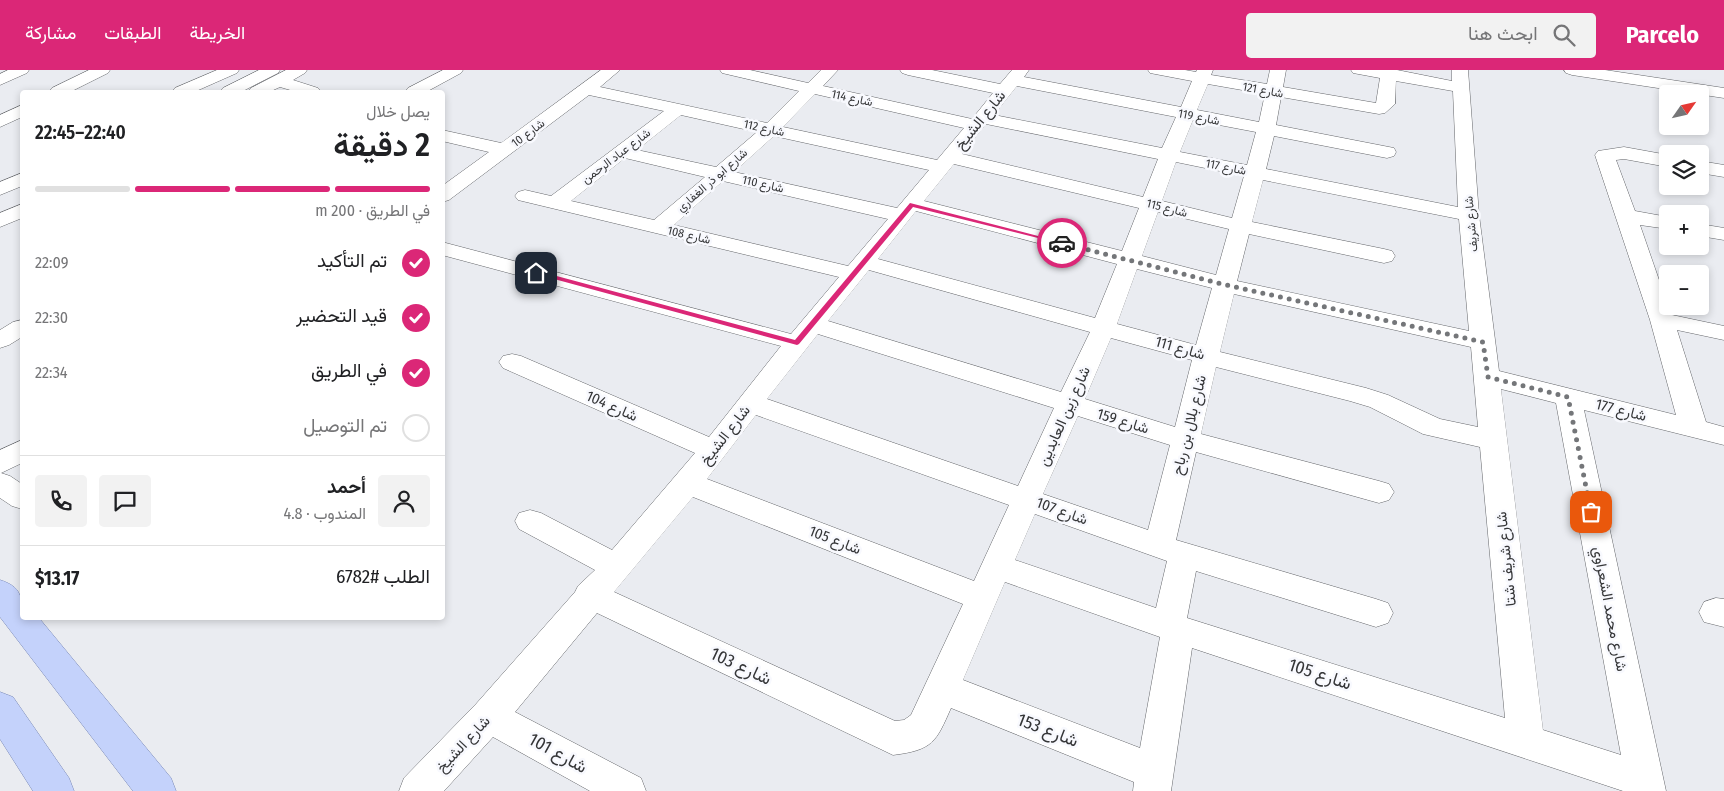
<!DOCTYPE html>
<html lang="ar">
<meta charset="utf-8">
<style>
:root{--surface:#fff;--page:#f2f2f2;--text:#202124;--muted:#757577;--line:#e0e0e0;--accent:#db2777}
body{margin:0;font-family:"Fira Sans Condensed",Vazirmatn,sans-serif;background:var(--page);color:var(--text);direction:rtl;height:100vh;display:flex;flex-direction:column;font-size:19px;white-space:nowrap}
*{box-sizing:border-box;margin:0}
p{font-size:16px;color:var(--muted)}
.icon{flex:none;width:28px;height:28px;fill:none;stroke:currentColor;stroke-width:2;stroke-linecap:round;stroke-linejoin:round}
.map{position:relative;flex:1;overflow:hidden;direction:ltr}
.sheet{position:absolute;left:20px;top:20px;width:425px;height:530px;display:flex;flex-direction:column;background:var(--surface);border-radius:5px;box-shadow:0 2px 8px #0003;direction:rtl}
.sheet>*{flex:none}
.needle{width:32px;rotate:56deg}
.buttons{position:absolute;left:1659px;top:15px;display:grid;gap:10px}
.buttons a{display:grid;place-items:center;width:50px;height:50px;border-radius:5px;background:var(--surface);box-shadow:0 2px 8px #0003;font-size:25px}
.pin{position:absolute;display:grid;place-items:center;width:42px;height:42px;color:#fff;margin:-21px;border-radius:10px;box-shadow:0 2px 8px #0006}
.courier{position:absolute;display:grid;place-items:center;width:50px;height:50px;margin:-25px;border:4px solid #db2777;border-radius:50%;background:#fff;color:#222;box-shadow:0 1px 6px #0007}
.overview em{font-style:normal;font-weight:600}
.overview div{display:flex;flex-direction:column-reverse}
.overview{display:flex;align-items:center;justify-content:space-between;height:85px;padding:0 15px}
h1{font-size:32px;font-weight:600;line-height:38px}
.bar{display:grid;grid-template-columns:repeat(4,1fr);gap:8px 5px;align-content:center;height:60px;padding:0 15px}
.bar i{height:6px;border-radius:4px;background:var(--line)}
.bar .on{background:var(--accent)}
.bar p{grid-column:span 4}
.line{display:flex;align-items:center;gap:12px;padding:0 15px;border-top:1px solid var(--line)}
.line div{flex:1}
.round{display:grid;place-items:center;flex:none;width:52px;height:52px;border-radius:5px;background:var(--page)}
ol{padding:0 15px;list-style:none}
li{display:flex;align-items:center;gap:15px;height:55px}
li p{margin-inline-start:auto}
li .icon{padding:5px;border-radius:50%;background:var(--accent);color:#fff;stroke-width:4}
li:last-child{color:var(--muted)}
li i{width:28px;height:28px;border:2px solid var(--line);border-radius:50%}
header{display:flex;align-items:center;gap:30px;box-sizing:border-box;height:70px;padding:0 25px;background:var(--accent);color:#fff}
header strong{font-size:24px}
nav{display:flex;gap:28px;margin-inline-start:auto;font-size:18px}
.search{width:350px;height:45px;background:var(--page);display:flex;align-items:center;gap:12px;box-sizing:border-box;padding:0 18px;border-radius:5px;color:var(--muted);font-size:19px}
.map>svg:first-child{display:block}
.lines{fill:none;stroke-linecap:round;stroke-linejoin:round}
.minor-casing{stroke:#65676b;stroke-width:1}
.major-casing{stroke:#7988b5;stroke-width:1}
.minor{fill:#fff;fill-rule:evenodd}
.major{fill:#c4d2fb;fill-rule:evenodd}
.route{fill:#db2777}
.done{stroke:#747679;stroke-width:5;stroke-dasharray:0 9}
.labels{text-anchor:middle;stroke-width:5;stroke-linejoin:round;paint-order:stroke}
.far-street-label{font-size:12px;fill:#353638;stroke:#f8f9fe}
.street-label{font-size:15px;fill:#353638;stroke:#f8f9fe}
.near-street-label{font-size:18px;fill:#353638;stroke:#f8f9fe}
</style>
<header>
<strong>Parcelo</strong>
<div class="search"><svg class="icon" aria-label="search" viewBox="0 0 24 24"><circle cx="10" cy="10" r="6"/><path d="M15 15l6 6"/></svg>ابحث هنا</div>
<nav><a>الخريطة</a><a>الطبقات</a><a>مشاركة</a></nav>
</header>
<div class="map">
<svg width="1724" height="721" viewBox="0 0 1724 721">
<rect width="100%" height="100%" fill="#eaecf1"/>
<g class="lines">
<defs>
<g id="minor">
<polygon points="8,0 29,0 27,3 0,15 0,4"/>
<polygon points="89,0 110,0 108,3 70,22 49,22 52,18"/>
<polygon points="217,0 239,0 237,3 194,22 172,22 175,18"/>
<polygon points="259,0 280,0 278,3 241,22 220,22 223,18"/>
<polygon points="286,0 307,0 305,3 293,10 318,18 321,22 297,22 280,17 269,22 248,22 251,18"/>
<polygon points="443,0 463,0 461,3 426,22 405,22 408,18"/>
<path d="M 601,0 L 620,0 L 600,17 L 767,53 L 799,21 L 722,3 L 720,0 L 750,0 L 808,13 L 821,0 L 838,0 L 823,16 L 972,49 L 993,23 L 908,5 L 902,3 L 900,0 L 932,0 L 1000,14 L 1012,0 L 1029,0 L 1024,7 L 1181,37 L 1192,11 L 1150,3 L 1148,0 L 1185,0 L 1196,2 L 1197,0 L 1213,0 L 1211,5 L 1267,14 L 1270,0 L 1286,0 L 1283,17 L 1376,33 L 1380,8 L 1353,3 L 1351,0 L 1397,0 L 1452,11 L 1452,0 L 1468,0 L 1479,145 L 1499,301 L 1676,345 L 1650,250 L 1595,85 L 1598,81 L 1624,77 L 1668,85 L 1668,97 L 1624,89 L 1616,90 L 1635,141 L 1668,147 L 1668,159 L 1640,155 L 1668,236 L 1672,245 L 1724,256 L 1724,270 L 1677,260 L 1706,352 L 1724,357 L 1724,375 L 1584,340 L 1666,721 L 1623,721 L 1192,578 L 1171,721 L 1133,721 L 1134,712 L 951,638 C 936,672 933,680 893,685 L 597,543 L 515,642 L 641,708 L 646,721 L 590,721 L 493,667 L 444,721 L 399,721 L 404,708 L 476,634 L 575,522 L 578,516 L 595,500 L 519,459 L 515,451 L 519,443 L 530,440 L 541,443 L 612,480 L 695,383 L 503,298 L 499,292 L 503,286 L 512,284 L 521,286 L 709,367 L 781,276 L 442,185 L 442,172 L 791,264 L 839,207 L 518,130 L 515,126 L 518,122 L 525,120 L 551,126 L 664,41 L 589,25 L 449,130 L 442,132 L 442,116 L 489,82 L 442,71 L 442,60 L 501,73 ZM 1396,11 L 1453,21 L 1458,137 L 1266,99 L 1274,66 L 1387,88 L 1394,86 L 1396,82 L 1394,78 L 1276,55 L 1281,27 L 1379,44 L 1385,43 L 1395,34 ZM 1208,14 L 1265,24 L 1259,52 L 1197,40 ZM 1017,16 L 1176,47 L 1162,78 L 994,45 ZM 815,24 L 964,58 L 937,90 L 783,57 ZM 681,45 L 757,62 L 716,97 L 637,80 ZM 1193,50 L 1256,62 L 1247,95 L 1180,82 ZM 986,54 L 1158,89 L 1143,127 L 962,84 ZM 774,66 L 929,100 L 897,138 L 734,102 ZM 625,88 L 705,107 L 654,150 L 571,131 ZM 1176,92 L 1244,106 L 1232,148 L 1162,131 ZM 954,94 L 1139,138 L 1122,181 L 924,131 ZM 1263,110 L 1459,149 L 1469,261 L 1237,211 L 1249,164 L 1384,193 L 1392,191 L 1395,186 L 1392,181 L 1384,179 L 1252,152 ZM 723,111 L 888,149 L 848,196 L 674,155 ZM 916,141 L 1117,194 L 1095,248 L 878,189 ZM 1158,142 L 1229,159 L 1216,205 L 1142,186 ZM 1137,199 L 1212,218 L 1196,275 L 1117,254 ZM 869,200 L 1090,262 L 1061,322 L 828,251 ZM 1234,224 L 1471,277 L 1478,357 L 1440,349 L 1388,325 L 1366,318 L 1220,282 ZM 818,264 L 1054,338 L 1018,416 L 767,329 ZM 1111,268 L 1192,290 L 1175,357 L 1085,329 ZM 1216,297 L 1350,331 L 1370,337 L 1423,364 L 1480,377 L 1505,648 L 1187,548 L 1196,501 L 1376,557 L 1388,553 L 1393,543 L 1388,533 L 1376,529 L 1176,470 L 1196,382 L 1379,433 L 1389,430 L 1394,422 L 1389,414 L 1379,411 L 1201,364 ZM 1501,319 L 1556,333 L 1621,685 L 1543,660 ZM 756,345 L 1009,435 L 974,511 L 707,409 ZM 1078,346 L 1170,375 L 1148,460 L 1043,424 ZM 693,427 L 963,534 L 911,645 L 904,650 L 895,651 L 614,522 ZM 1035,444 L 1167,491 L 1156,538 L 1015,490 ZM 1005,512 L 1160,567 L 1140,678 L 963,610 Z"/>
<polygon points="1564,0 1605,0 1724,18 1724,28 1572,5 1566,3"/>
<polygon points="22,35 22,47 0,57 0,45"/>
<polygon points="1700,91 1724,95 1724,107 1700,103"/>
<polygon points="22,103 22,116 0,125 0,112"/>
<polygon points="22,134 22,148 0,157 0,143"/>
<polygon points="1700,154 1724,158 1724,170 1700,166"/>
<polygon points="22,250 22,267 9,275 0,278 0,260 13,252"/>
<polygon points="22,370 22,393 1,403 10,406 22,414 22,439 12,436 0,428 0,380"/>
<polygon points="1716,528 1724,529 1724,557 1704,552 1699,542 1704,532"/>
</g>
<g id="major">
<path d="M 0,510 C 22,517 22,527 22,548 L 39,548 L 171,708 L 176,721 L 133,721 L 0,547 Z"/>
<polygon points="0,622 13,627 69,708 74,721 33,721 0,669"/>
</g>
</defs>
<use href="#minor" class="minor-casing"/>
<use href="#major" class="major-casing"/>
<use href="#minor" class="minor"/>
<use href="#major" class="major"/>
</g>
<polygon class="route" points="910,133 1065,173 1062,174 913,137 799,274 797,275 532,203 538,201 795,270"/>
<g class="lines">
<polyline class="done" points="1062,173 1226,215 1483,272 1488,307 1568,327 1591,442"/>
</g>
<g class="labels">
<g class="far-street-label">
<text transform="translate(1263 20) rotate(10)" y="4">شارع 121</text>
<text transform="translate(852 28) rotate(12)" y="4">شارع 114</text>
<text transform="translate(1199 47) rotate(11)" y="4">شارع 119</text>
<text transform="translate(764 58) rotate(12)" y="4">شارع 112</text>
<text transform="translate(528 63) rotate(-37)" y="4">شارع 10</text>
<text transform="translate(616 86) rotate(-37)" y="4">شارع عباد الرحمن</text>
<text transform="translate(1226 97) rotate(11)" y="4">شارع 117</text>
<text transform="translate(712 110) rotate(-41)" y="4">شارع ابو ذر الغفاري</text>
<text transform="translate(763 114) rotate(13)" y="4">شارع 110</text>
<text transform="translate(1167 138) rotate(14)" y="4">شارع 115</text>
<text transform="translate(1471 154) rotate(-95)" y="4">شارع شريف</text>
<text transform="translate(689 165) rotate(13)" y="4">شارع 108</text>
</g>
<g class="street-label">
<text transform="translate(980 50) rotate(-51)" y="5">شارع الشيخ</text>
<text transform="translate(1180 278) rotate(16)" y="5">شارع 111</text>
<text transform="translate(612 336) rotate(24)" y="5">شارع 104</text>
<text transform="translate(1621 340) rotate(14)" y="5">شارع 177</text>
<text transform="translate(1064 346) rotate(-66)" y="5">شارع زين العابدين</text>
<text transform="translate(1123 351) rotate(17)" y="5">شارع 159</text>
<text transform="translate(1189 355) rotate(-76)" y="5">شارع بلال بن رباح</text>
<text transform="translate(725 365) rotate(-52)" y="5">شارع الشيخ</text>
<text transform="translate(1062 441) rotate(20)" y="5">شارع 107</text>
<text transform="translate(835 470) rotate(21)" y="5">شارع 105</text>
<text transform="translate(1506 489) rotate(-96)" y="5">شارع شريف شتا</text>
<text transform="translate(1610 539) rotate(79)" y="5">شارع محمد الشعراوي</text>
<text transform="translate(463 674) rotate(-47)" y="5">شارع الشيخ</text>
</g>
<g class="near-street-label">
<text transform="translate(741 596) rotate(25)" y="6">شارع 103</text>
<text transform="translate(1320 604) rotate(18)" y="6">شارع 105</text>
<text transform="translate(1048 660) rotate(21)" y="6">شارع 153</text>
<text transform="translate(558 683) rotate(29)" y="6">شارع 101</text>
</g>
</g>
</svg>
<div class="buttons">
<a><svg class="needle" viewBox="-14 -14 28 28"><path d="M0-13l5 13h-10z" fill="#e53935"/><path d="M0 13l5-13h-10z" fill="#757577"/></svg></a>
<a><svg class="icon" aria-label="layers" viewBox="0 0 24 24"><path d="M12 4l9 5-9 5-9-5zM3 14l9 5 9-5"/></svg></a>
<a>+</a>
<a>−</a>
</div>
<div class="pin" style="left:1591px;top:442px;background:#ea580c"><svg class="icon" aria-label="bag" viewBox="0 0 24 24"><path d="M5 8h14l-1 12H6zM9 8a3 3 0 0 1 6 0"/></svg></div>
<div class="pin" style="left:536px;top:203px;background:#1f2937"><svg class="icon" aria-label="home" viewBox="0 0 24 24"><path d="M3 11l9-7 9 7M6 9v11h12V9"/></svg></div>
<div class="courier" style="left:1062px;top:173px"><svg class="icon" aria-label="car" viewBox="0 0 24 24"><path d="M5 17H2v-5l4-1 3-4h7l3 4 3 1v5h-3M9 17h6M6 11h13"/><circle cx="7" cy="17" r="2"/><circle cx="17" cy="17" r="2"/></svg></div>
<section class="sheet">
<div class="overview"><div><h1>2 دقيقة</h1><p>يصل خلال</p></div><em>22:40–22:45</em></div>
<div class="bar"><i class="on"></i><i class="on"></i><i class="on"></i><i></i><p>في الطريق · 200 m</p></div>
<ol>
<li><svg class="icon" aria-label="check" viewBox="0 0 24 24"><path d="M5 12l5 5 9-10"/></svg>تم التأكيد<p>22:09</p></li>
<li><svg class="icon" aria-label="check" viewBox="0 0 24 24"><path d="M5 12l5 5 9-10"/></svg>قيد التحضير<p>22:30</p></li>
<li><svg class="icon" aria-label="check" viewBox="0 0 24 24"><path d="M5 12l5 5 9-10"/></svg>في الطريق<p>22:34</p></li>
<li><i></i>تم التوصيل</li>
</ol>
<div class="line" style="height:90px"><a class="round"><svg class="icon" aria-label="person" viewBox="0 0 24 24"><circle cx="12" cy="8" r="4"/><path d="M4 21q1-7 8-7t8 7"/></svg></a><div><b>أحمد</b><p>المندوب · 4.8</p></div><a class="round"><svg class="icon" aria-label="chat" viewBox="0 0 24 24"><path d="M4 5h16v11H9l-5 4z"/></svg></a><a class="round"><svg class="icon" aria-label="phone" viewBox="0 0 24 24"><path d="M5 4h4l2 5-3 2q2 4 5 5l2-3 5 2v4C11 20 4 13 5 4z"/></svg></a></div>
<div class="line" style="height:65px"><div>الطلب #6782</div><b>$13.17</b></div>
</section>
</div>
